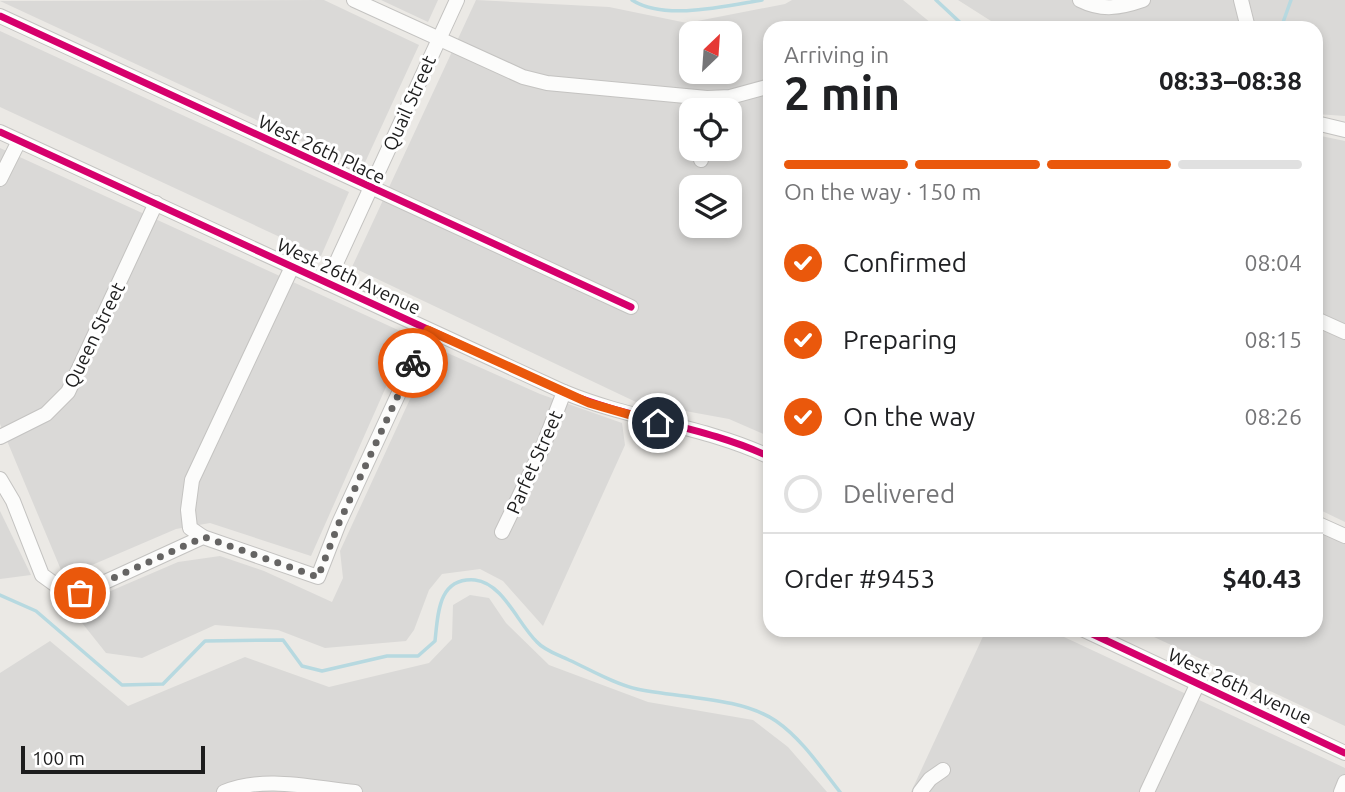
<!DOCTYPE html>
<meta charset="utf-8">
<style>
:root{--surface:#fff;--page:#f2f2f2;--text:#202124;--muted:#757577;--line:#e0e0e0;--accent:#ea580c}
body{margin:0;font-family:Ubuntu,sans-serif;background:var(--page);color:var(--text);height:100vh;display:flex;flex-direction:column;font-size:26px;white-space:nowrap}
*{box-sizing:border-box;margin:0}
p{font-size:23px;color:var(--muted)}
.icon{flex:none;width:38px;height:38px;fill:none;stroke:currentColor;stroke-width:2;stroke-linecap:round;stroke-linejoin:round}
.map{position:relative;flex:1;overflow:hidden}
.side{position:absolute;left:763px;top:21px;width:560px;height:616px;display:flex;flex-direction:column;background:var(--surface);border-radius:21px;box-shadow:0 4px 10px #0003}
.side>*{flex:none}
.needle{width:46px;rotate:25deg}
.tools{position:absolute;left:679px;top:21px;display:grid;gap:14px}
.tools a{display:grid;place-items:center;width:63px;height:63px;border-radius:14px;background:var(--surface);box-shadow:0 4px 10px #0003;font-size:35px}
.scale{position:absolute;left:21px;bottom:18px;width:184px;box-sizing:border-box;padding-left:7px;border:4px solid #1d1d1d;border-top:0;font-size:19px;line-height:24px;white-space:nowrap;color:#1d1d1d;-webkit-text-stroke:5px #fff;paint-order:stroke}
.pin{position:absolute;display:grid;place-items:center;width:60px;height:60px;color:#fff;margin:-30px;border:4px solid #fff;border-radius:50%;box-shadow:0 2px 7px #0007}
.courier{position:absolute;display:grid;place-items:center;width:70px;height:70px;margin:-35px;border:5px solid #ea580c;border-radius:50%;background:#fff;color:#222;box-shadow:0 2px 9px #0007}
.head em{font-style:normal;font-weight:700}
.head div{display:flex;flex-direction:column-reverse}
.head{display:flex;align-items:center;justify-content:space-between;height:119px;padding:0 21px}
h1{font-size:46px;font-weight:700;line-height:52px}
.bar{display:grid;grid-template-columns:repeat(4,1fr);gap:10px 7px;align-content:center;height:84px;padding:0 21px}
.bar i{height:9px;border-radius:5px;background:var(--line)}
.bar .on{background:var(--accent)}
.bar p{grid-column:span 4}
.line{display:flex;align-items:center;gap:18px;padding:0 21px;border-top:2px solid var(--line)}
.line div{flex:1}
ol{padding:0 21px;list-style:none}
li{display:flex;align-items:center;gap:21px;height:77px}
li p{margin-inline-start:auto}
li .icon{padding:7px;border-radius:50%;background:var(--accent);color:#fff;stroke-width:4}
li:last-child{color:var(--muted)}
li i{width:38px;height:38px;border:4px solid var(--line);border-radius:50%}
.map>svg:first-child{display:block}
.residential{fill:#dad9d7;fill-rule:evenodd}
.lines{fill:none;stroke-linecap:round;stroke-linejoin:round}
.stream{stroke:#b7d9e0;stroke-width:3.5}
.minor-casing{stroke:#c4c3c1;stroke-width:16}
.minor{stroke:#fcfcfb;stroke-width:14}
.cycleway-casing{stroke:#fff;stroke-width:11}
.cycleway{stroke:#d6006c;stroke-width:7}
.done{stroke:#656463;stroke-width:7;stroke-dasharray:0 12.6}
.route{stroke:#ea580c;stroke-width:9}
.labels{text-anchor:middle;stroke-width:6;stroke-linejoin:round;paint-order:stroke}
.street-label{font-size:19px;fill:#1d1d1d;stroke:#fff}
</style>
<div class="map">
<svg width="1345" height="792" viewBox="0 0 1345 792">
<rect width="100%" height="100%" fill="#ebe9e5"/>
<g class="residential">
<polygon points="324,0 419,45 362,169 0,1"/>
<polygon points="381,0 438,0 428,22"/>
<path d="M 476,0 L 609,7 L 687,23 L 785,4 L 792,0 L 903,0 L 937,28 L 770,28 L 770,437 L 729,419 L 636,402 L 352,267 ZM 691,33 L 730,33 L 730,72 L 691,72 ZM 691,110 L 730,110 L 730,149 L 691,149 ZM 691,187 L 730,187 L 730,226 L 691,226 Z"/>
<polygon points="958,0 1345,0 1345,116 1316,114 1316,28 1002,28"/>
<polygon points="0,31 349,192 321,256 0,107"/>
<polygon points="1316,135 1345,141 1345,522 1316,508"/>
<polygon points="0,148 409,335 311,556 210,523 176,529 64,577 0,424"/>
<polygon points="434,347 540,394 622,423 625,445 543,626 503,581 480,569 442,574 429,590 414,630 406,641 325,648 278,630 215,625 142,658 106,653 67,604 85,602 178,562 220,556 264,571 332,602 343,578 340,551"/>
<polygon points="0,511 31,575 0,579"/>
<polygon points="1316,528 1345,541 1345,726 1139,630 1316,630"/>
<polygon points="470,595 489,598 506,623 549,665 648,702 753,720 788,747 827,792 0,792 0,673 50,641 128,706 245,657 329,687 429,663 452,639 453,605"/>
<polygon points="986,630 1049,630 1345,768 1345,792 911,792"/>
</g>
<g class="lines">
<g class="stream">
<path d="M 632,0 C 664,21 726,6 762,0"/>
<polyline points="936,0 966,28"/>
<polyline points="1281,28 1291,0"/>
<path d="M 0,595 L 36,611 L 122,685 L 163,684 L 205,641 L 283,640 L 302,666 L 322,671 L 387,656 L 418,656 L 435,641 C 438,614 438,577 475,580 C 503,583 518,624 537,642 C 545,651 559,655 569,660 C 591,670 614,684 637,689 C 679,698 741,697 776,721 C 802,739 821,768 840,792"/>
</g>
<defs>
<g id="minor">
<polyline points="354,0 523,77 547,83 707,98 730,97 770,86"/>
<path d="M 1080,0 C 1102,11 1120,8 1143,0"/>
<polyline points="1241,0 1248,28"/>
<polyline points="0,16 631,307"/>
<polyline points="1316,123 1345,130"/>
<path d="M 0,132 L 564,392 C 631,420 705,426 770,457"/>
<polyline points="701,160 702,149"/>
<polyline points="0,179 19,141"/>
<polyline points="327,283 457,0"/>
<polyline points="1316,319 1345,332"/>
<polyline points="0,437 46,414 68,392 156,203"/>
<polyline points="0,479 13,501 42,575 67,593 81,593 203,537 318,577 339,523 428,330"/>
<polyline points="1316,523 1345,536"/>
<polyline points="502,532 542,449 564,392"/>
<polyline points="203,537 190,528 188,510 192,480 292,267"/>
<polyline points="1084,630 1345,753"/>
<path d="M 224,792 C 264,775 313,788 355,792"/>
<polyline points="920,792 930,779 943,770"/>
<polyline points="1147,792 1198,683"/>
<polyline points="1341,792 1345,782"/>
</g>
</defs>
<use href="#minor" class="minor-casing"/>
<use href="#minor" class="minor"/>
<defs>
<g id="cycleway">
<polyline points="0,16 631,307"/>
<path d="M 0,132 L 564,392 C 631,420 705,426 770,457"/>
<polyline points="1084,630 1345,753"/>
</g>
</defs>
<use href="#cycleway" class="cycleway-casing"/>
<use href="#cycleway" class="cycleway"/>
</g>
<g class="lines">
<polyline class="done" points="80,593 204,537 318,577 339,523 413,363"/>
<polyline class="route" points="413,363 428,330 589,403 658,423"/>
</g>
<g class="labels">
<g class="street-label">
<text transform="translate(409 103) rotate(-66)" y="7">Quail Street</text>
<text transform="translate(322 149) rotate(25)" y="7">West 26th Place</text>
<text transform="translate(349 276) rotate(25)" y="7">West 26th Avenue</text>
<text transform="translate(94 335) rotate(-64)" y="7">Queen Street</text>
<text transform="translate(534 462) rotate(-66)" y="7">Parfet Street</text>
<text transform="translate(1240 686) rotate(25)" y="7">West 26th Avenue</text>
</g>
</g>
</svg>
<div class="tools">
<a><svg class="needle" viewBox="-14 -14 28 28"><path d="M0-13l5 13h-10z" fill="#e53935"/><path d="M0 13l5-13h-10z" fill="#757577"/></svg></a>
<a><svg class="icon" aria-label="locate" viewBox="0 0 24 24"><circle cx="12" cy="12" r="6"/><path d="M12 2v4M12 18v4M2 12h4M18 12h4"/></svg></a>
<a><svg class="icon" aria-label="layers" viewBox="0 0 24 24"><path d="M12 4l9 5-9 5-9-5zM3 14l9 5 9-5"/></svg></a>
</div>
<div class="scale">100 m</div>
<div class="pin" style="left:80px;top:593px;background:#ea580c"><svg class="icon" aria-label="bag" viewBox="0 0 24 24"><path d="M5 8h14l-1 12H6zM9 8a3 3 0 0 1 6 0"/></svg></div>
<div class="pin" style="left:658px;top:423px;background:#1f2937"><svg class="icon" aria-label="home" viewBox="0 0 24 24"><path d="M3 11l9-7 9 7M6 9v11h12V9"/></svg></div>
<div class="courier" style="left:413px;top:363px"><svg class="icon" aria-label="bike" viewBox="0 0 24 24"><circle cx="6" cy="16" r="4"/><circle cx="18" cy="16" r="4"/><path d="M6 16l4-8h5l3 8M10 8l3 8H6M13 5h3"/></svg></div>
<section class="side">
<div class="head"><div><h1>2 min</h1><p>Arriving in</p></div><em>08:33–08:38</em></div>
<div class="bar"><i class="on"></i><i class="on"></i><i class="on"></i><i></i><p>On the way · 150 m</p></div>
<ol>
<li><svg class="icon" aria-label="check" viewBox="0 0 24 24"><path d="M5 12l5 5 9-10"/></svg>Confirmed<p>08:04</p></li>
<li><svg class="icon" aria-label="check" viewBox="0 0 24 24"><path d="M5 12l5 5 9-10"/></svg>Preparing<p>08:15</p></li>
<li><svg class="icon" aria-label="check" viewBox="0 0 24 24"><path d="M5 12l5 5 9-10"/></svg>On the way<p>08:26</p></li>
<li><i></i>Delivered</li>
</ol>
<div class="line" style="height:91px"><div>Order #9453</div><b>$40.43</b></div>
</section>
</div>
